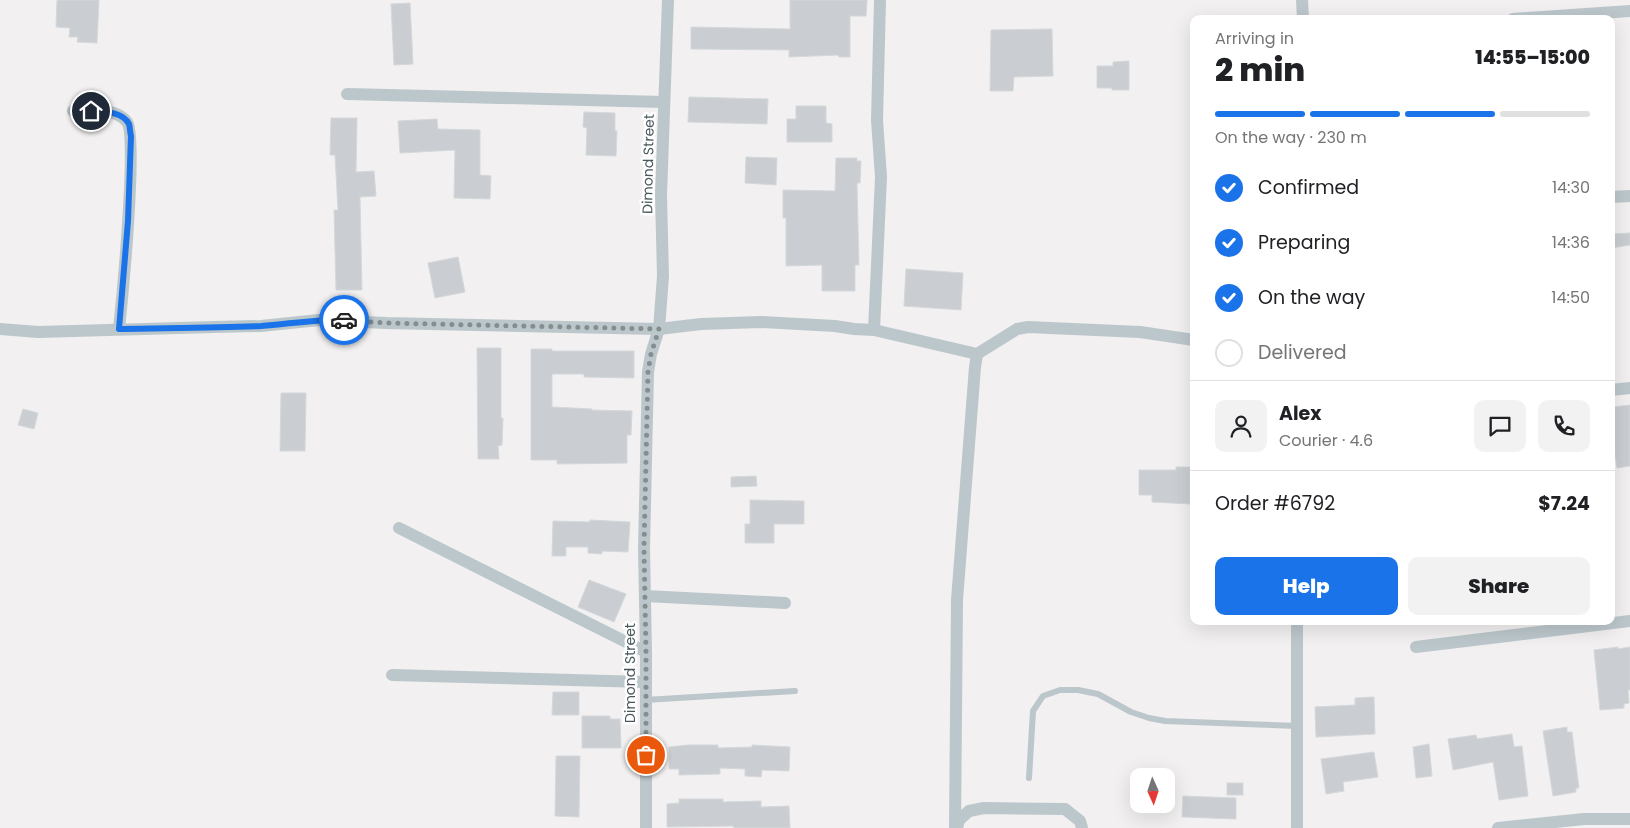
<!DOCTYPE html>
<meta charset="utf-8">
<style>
:root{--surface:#fff;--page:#f2f2f2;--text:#202124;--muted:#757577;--line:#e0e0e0;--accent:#1a73e8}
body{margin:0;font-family:Poppins,sans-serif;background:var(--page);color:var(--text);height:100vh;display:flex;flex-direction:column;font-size:19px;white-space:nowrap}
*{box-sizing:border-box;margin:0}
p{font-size:16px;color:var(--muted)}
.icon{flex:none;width:28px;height:28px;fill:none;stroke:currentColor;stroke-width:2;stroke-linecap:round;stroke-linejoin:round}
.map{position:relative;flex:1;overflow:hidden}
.side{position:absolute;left:1190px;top:15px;width:425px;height:610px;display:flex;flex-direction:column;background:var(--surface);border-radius:10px;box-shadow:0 5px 20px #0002}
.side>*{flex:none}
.needle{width:32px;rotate:177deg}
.buttons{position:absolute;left:1130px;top:768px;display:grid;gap:10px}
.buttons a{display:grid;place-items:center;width:45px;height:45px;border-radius:10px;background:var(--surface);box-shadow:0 5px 20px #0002;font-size:25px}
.pin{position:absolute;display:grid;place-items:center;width:42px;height:42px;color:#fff;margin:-21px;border:2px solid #fff;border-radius:50%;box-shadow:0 1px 5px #0007}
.courier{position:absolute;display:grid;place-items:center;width:50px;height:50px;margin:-25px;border:4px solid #1a73e8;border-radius:50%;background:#fff;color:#222;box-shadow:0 1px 6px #0007}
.overview em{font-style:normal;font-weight:800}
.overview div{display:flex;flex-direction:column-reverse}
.overview{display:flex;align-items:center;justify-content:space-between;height:85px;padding:0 25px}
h1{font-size:32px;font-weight:800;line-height:38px}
.bar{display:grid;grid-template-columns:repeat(4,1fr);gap:8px 5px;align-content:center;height:60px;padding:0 25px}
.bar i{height:6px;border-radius:4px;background:var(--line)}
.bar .active{background:var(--accent)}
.bar p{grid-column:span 4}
.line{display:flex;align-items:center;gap:12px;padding:0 25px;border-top:1px solid var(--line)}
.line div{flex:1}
.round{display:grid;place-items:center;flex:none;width:52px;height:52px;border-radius:10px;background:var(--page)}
ol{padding:0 25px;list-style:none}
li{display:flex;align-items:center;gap:15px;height:55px}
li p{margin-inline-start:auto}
li .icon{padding:5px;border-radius:50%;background:var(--accent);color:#fff;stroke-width:4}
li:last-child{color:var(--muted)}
li i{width:28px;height:28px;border:2px solid var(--line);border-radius:50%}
.button{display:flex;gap:10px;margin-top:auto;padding:10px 25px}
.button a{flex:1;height:58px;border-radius:10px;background:var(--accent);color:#fff;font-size:20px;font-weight:800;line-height:58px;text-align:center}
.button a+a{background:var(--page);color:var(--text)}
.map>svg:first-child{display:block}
.building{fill:#caced2;stroke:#d4d8db}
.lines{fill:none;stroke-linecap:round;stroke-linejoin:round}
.lane{stroke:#bcc7cc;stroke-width:6}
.street{stroke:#bcc7cc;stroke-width:12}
.done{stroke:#848d90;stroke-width:5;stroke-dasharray:0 9}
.route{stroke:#1a73e8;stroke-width:6}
.labels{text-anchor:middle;stroke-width:5;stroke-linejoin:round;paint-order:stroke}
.street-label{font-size:14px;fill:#49575c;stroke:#fff}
</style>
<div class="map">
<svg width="1630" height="828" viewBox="0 0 1630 828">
<rect width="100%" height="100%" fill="#f2f0f0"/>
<g class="building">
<polygon points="57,0 99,0 97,43 77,42 78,37 69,37 70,28 56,27"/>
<polygon points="790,0 867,0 866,16 850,16 850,57 839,57 838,55 789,57 789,50 691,49 691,27 790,29"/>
<polygon points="410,3 413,64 394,65 391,4"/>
<polygon points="1052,29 1053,76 1014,77 1013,91 990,91 991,30"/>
<polygon points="1129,61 1129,90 1112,90 1112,88 1097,88 1097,66 1113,66 1113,62"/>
<polygon points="689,97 768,99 767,124 688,122"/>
<polygon points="796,106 826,106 826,123 832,124 832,142 787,142 787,119 796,119"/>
<polygon points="584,112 615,113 615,131 617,131 616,156 586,155 587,128 583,127"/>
<polygon points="331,118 357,118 356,172 374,171 376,196 360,197 362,290 336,290 334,210 338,210 335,155 330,155"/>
<polygon points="437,119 438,129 480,130 480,175 491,176 490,199 454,198 455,150 400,153 398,121"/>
<polygon points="746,157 777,158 776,185 745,183"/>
<polygon points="836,158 857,158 857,161 861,161 860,183 857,183 859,265 855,265 855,291 822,291 822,265 786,266 786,218 783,218 783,190 835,191"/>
<polygon points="1630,233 1630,245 1611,248 1611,234"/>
<polygon points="458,257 465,292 435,298 428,263"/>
<polygon points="906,269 963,273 961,310 904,306"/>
<polygon points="477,348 501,348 501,418 503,418 502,445 498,446 499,459 478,459"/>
<polygon points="531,349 552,349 552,351 634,351 634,378 584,377 584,374 552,374 552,407 592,409 591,410 632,411 631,435 627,435 627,463 557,464 557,460 531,460"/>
<polygon points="281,393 306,393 305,451 280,451"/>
<polygon points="1630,405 1630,466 1617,468 1611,429 1611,413 1614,413 1613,407"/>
<polygon points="23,409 38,413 34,429 18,425"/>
<polygon points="1176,467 1190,467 1190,504 1152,502 1152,495 1139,495 1139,470 1176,470"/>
<polygon points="756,476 757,486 731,487 731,477"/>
<polygon points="750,500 804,501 804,524 774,524 774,543 745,543 745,524 750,524"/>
<polygon points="590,520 630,522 628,552 602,551 602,554 588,553 588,547 566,547 566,556 552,556 553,521 590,522"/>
<polygon points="589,580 626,594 614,622 578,607"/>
<polygon points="1618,647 1618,649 1630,647 1630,690 1628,690 1629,703 1624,704 1624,708 1600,710 1594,650"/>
<polygon points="553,692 579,692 579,715 552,715"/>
<polygon points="1374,697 1375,734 1316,737 1315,707 1355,705 1355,698"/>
<polygon points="582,716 610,716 610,719 620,719 621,748 582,748"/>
<polygon points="1567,727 1567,732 1572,732 1579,788 1576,788 1576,792 1553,796 1543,731"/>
<polygon points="1512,734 1514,747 1522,746 1528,796 1499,800 1493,762 1453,770 1448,739 1476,735 1477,739"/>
<polygon points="1429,744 1432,776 1416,778 1413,747"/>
<polygon points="688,745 718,745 718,748 752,747 752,745 790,747 789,771 762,770 761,777 745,776 745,769 720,768 720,774 679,775 679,769 669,769 669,747"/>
<polygon points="1374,752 1378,777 1343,782 1344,791 1326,794 1321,759"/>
<polygon points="556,756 580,756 579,817 555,816"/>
<rect x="1227" y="783" width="16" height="12"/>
<polygon points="1183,796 1236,798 1236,819 1182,817"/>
<polygon points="679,799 723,799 723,802 761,801 761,807 789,806 790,828 734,828 733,826 667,827 667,804 679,803"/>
</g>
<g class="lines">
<g class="lane">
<polyline points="645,700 795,691"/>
<polyline points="1029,778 1033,711 1043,696 1060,690 1078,690 1098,694 1131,712 1149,718 1165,721 1298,726"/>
</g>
<g class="street">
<polyline points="1302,0 1303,19"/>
<polyline points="1513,19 1630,11"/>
<polyline points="347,94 663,102"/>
<path d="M 73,111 C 89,111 116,107 127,122 C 138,136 122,301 119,329"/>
<polyline points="1611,197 1630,196"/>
<polyline points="0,329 38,332 214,327 261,326 319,320 386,323 659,329 701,324 761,322 835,326 854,329 874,330 977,354 975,367 957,600 955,828"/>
<polyline points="874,330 881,177 877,120 880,0"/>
<polyline points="977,354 1017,329 1028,327 1140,332 1194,340"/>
<polyline points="1611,390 1630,388"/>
<polyline points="399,528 646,652"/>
<polyline points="645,596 785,603"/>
<polyline points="1416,647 1630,621"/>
<polyline points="392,675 645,682"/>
<polyline points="646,828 646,652 644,549 648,372 651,354 659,329 663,276 661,195 668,0"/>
<polyline points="957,828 959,820 969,811 984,808 1065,809 1080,821 1082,828"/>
<polyline points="1297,828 1297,621"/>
<polyline points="1498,828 1584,819 1630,819"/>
</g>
</g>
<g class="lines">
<polyline class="done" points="344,320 386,323 659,329 651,354 648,372 644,548 646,652 646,755"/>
<path class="route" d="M 91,111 C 103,112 122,111 129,124 C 130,127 130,133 131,136 L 128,221 L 119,329 C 166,328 214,328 261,326 C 289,324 316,319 344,320"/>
</g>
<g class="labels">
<g class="street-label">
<text transform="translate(648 164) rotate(-89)" y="5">Dimond Street</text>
<text transform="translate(630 673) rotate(-90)" y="5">Dimond Street</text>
</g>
</g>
</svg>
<div class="buttons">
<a><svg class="needle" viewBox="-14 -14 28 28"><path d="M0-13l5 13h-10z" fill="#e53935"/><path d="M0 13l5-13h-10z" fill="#757577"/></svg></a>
</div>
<div class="pin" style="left:646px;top:755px;background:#ea580c"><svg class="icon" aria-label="bag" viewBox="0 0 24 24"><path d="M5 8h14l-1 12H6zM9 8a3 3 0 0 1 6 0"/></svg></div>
<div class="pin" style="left:91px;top:111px;background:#1f2937"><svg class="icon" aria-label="home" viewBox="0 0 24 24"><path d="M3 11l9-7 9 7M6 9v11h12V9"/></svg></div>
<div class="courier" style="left:344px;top:320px"><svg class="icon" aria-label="car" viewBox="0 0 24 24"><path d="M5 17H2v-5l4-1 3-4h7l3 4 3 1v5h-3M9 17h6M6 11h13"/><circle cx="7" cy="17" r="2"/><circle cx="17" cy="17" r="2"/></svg></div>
<section class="side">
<div class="overview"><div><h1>2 min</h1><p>Arriving in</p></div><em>14:55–15:00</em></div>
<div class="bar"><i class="active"></i><i class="active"></i><i class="active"></i><i></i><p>On the way · 230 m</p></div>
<ol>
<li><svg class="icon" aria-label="check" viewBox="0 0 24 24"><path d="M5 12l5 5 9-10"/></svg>Confirmed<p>14:30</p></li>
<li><svg class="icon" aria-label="check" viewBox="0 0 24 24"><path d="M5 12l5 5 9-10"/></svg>Preparing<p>14:36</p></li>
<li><svg class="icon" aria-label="check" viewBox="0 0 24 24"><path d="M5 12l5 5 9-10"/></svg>On the way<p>14:50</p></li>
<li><i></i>Delivered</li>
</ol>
<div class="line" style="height:90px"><a class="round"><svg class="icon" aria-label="person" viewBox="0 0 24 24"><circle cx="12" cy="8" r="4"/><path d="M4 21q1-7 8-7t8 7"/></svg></a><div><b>Alex</b><p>Courier · 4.6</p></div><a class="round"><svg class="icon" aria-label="chat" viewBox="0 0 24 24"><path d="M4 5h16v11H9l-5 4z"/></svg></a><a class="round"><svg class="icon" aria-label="phone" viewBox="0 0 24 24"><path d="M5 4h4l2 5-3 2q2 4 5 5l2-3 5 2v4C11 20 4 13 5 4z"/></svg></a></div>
<div class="line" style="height:65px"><div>Order #6792</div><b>$7.24</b></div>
<div class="button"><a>Help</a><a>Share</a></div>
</section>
</div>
